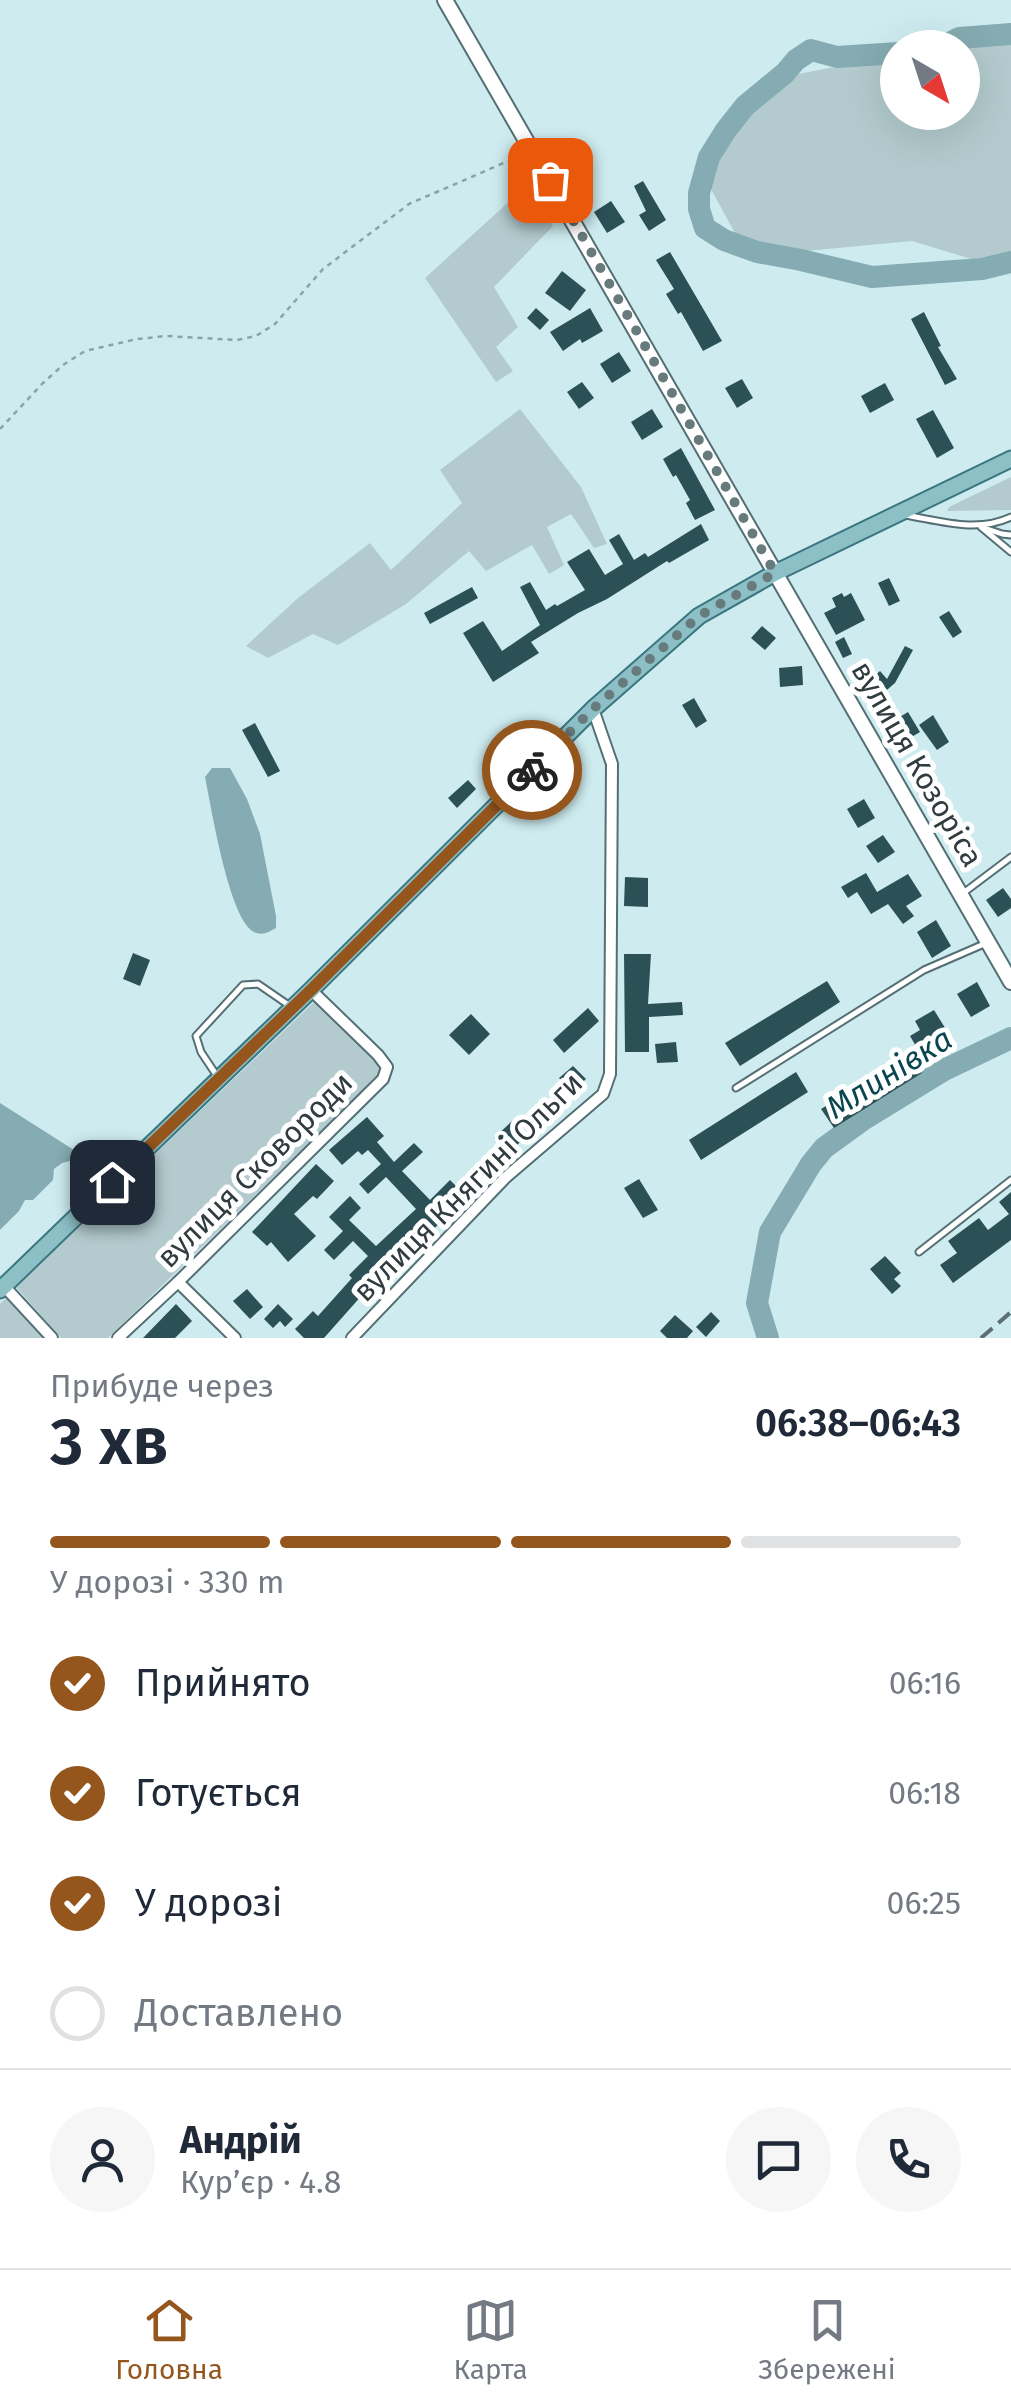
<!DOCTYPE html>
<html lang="uk">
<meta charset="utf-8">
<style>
:root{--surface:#fff;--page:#f6f6f7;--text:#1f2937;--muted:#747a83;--line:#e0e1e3;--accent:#95561d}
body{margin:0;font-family:"Fira Sans",sans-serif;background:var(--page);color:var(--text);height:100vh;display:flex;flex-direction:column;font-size:38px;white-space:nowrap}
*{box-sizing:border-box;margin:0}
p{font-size:32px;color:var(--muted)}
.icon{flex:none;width:55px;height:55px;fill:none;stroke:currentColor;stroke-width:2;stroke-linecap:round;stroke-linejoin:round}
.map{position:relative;height:1338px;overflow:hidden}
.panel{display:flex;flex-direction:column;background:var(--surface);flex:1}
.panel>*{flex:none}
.needle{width:65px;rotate:141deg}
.tools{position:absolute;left:880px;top:30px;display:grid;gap:20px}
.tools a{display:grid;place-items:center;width:100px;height:100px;border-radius:50%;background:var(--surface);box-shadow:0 10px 40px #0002;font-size:50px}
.pin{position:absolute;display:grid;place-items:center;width:85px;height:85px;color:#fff;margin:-42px;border-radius:20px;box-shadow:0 5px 15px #0006}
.courier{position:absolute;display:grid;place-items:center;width:100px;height:100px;margin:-50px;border:8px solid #95561d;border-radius:50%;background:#fff;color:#222;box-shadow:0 2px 12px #0007}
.headline em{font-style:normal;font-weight:600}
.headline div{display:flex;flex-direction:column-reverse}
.headline{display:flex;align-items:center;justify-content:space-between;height:170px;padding:0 50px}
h1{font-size:65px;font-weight:600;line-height:75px}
.bar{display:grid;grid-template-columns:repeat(4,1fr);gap:15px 10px;align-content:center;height:120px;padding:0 50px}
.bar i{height:12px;border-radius:8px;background:var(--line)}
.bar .on{background:var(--accent)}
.bar p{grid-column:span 4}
.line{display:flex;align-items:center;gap:25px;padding:0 50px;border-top:2px solid var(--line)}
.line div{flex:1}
.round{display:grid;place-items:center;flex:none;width:105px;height:105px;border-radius:52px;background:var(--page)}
ol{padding:0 50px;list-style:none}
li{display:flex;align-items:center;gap:30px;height:110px}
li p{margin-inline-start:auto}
li .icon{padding:10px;border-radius:50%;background:var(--accent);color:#fff;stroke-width:4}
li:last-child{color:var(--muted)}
li i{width:55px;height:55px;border:5px solid var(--line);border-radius:50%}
.tab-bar{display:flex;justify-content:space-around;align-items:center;height:140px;border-top:2px solid var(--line);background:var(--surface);font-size:28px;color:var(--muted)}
.tab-bar a{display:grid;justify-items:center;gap:5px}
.tab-bar .on{color:var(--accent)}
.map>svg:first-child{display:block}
.green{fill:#b3cbce}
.water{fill:#85acb2}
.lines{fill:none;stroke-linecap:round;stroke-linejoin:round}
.river{stroke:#85acb2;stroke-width:22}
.building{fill:#2b5056}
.lane-casing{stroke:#546f74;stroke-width:9}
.street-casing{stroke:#546f74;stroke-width:14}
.secondary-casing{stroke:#546f74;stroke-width:18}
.primary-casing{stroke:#3b767f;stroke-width:19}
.path{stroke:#8ca3a6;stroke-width:2.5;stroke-dasharray:5 5;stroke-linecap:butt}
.lane{stroke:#fff;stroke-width:5}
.street{stroke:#fff;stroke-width:10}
.secondary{stroke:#fff;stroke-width:14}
.primary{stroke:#8dbfc7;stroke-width:15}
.rail{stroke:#5e6f71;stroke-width:4;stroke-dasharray:15 8;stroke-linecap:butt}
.done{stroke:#677a7c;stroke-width:10;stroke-dasharray:0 18}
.route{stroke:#95561d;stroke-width:12}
.labels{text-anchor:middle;stroke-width:10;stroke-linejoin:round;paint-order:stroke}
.street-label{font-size:30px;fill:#303c3d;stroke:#fff}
.water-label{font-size:32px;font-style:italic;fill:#09464e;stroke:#fff}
</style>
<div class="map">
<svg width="1011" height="1338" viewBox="0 0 1011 1338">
<rect width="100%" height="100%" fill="#ceecf0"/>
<g class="green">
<polygon points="1011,35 1011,271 912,241 785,253 736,235 707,182 743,117 793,75 897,55 898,112 962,112 962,48 941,47"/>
<polygon points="523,189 553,226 494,287 518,327 496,347 513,371 496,382 425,278"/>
<polygon points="520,409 581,487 607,544 594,548 571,514 547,527 564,565 549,574 532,545 486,571 469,551 406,604 338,645 313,634 268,658 246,646 298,598 370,543 391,570 462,503 440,470"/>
<polygon points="1011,477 1011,510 947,511 949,507"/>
<polygon points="314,1002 380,1066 378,1076 108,1338 61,1338 16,1287"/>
<polygon points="6,1298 43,1338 0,1338 0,1304"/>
</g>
<g class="water">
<path d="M 212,768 L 230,768 L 247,799 L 260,834 L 276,916 L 276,928 C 269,932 262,936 254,932 C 229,920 211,806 205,777 Z"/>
<polygon points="0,1103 74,1150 70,1161 62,1163 54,1169 53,1180 33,1200 25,1200 19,1211 0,1230"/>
</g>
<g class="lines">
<g class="river">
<polyline points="940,48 959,38 1011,34"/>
<polyline points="898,53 837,57 811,50 796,60 785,73 745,106 726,130 709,157 699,193 699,209 705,228 724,240 757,252 801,260 872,277 982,269 1011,262"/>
<polyline points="768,1338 757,1303 770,1232 811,1164 824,1148 864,1119 944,1070 1011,1038"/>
</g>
</g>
<g class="building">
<polygon points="643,181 666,220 649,231 639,215 646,211 634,186"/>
<polygon points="611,201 625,222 607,233 594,212"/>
<polygon points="670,252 722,341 703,351 681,312 678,314 666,294 674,289 656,260"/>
<polygon points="562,271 586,290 570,311 545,293"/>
<polygon points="536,308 549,320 540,330 527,318"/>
<polygon points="590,308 603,331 582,343 580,339 563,351 550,332"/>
<polygon points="924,312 941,346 938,347 957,379 945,385 911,319"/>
<polygon points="619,352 631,371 612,383 600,364"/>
<polygon points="742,379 753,398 737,408 725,388"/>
<polygon points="582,382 594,398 579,409 567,392"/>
<polygon points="885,383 894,400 870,413 861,396"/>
<polygon points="652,409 663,427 642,440 631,422"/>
<polygon points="933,410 954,448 937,458 916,419"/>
<polygon points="681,448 715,510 695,520 686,503 690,500 676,475 673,477 663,459"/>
<polygon points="701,524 709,540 669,563 667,561 607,599 578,613 531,642 539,653 493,682 463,633 483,621 502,651 540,625 520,587 530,582 546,610 555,604 557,606 585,590 567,562 589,549 605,575 623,564 609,540 619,534 634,560 645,553 648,557"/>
<polygon points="889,578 900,601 889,606 878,583"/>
<polygon points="472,587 478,598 430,624 424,613"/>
<polygon points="842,593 844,597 851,593 865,620 836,635 824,613 836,607 832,598"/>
<polygon points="949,611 962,632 953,638 939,617"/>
<polygon points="762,626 776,638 765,650 751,638"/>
<polygon points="844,637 852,654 843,658 835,642"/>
<polygon points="905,646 913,650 895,683 881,695 885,699 877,707 867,697 875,689 879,692 869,681 880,671 887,679"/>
<polygon points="802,666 803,685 780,687 779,668"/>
<polygon points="694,698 707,721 696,728 682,705"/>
<polygon points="908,712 920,732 900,744 888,724"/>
<polygon points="933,715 949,742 937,750 919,725"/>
<polygon points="255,723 280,771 268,777 242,730"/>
<polygon points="925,766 935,785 919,794 909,776"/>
<polygon points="468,780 476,789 457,808 448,798"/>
<polygon points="864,799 875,818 858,828 847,809"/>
<polygon points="951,805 961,823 943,833 933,816"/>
<polygon points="883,835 895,852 878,863 866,846"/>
<polygon points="866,873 877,892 908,874 922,896 906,906 914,916 903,924 888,904 871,914 857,892 848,898 841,887"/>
<polygon points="625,877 648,878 648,907 624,906"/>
<polygon points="1003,888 1011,899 1011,908 998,917 986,900"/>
<polygon points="936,920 951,946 932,958 917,932"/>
<polygon points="133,953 150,960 140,986 123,979"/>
<polygon points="624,954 651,954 648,1004 682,1002 683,1015 649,1017 649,1052 625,1052"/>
<polygon points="827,981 840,1002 740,1066 725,1043"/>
<polygon points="977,982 990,1006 971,1017 957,994"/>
<polygon points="588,1008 599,1021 564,1053 553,1040"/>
<polygon points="934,1010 947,1031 917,1048 910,1036 920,1030 915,1021"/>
<polygon points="471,1014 490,1034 469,1055 449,1035"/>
<polygon points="676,1042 678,1062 657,1063 655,1044"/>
<polygon points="910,1054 922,1073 834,1128 821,1109"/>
<polygon points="573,1066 586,1079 572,1092 559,1078"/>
<polygon points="796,1072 808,1092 701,1160 689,1140"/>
<polygon points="367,1117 384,1136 377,1142 394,1162 414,1143 423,1152 402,1171 430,1200 450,1180 467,1197 419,1243 416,1240 387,1267 324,1338 304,1338 295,1329 313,1311 318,1316 352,1278 349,1275 368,1256 353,1241 334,1260 324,1250 343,1231 329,1217 350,1196 361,1208 349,1220 376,1246 416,1209 386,1177 368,1194 359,1184 381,1164 368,1150 362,1155 358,1151 342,1165 329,1150"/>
<polygon points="512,1121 526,1137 508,1153 494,1138"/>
<polygon points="316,1164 334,1181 317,1199 313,1196 294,1214 316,1236 288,1262 271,1242 267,1246 252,1232"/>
<polygon points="639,1179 658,1210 643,1218 624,1188"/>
<polygon points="1011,1192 1011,1240 953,1283 940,1265 957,1253 948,1241 979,1218 988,1230 1009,1214 999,1202"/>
<polygon points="885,1256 901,1273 894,1279 901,1286 892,1294 870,1269"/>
<polygon points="247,1289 263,1307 250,1319 233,1301"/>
<polygon points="176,1304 192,1321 175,1338 143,1338"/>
<polygon points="278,1304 293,1319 285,1327 280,1321 273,1328 264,1319"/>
<polygon points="711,1312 720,1321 706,1337 696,1327"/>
<polygon points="675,1315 693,1331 687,1338 667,1338 660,1331"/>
</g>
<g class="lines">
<defs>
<g id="lane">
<path d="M 905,515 C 941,521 977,533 1011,517"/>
<polyline points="981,527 1011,552"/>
<polyline points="984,528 1002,534 1011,535"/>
<polyline points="962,894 1011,857"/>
<polyline points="217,1076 201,1052 196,1036 243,985 258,984 290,1006"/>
<polyline points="736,1088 924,970 984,944"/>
<polyline points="919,1252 1011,1180"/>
</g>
<g id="street">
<polyline points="178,1282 235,1338"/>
<polyline points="4,1286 52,1338"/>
<polyline points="118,1338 178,1282 383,1079 387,1067 378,1055 311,990"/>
<polyline points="352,1338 505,1178 603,1094 610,1074 612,764 593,709"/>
</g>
<polyline id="secondary" points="445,0 1011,982"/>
<polyline id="primary" points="0,1290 311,990 593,709 699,616 775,573 1011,459"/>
</defs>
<use href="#lane" class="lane-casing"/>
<use href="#street" class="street-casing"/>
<use href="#secondary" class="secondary-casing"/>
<use href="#primary" class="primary-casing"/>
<polyline class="path" points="0,429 43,383 63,365 85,351 137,339 166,336 237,340 256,336 275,324 323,269 409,204 520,156"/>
<use href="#lane" class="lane"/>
<use href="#street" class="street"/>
<use href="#secondary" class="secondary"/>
<use href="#primary" class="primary"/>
<polyline class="rail" points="981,1338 1011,1312"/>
</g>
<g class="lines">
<polyline class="done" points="532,770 593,709 699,616 775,573 550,180"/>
<polyline class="route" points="112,1182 311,990 532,770"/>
</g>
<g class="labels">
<g class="street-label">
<text transform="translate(917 764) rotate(60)" y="10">вулиця Козоріса</text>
<text transform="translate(255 1170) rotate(-45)" y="10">вулиця Сковороди</text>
<text transform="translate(468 1187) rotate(-45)" y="10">вулиця Княгині Ольги</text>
</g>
<g class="water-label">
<text transform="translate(889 1073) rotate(-32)" y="11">Млинівка</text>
</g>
</g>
</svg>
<div class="tools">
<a><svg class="needle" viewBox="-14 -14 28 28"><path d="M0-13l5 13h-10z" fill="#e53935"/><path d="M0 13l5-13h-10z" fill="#747a83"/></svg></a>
</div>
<div class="pin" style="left:550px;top:180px;background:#ea580c"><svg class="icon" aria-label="bag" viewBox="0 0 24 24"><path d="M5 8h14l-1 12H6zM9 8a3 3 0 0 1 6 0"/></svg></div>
<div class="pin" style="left:112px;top:1182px;background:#1f2937"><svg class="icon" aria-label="home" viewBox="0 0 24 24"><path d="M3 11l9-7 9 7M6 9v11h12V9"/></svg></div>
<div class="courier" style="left:532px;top:770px"><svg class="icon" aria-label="bike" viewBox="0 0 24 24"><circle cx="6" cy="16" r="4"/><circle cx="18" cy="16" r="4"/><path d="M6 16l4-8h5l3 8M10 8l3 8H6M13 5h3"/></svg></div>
</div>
<section class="panel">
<div class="headline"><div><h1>3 хв</h1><p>Прибуде через</p></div><em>06:38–06:43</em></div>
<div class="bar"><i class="on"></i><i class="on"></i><i class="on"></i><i></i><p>У дорозі · 330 m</p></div>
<ol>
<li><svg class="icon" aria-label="check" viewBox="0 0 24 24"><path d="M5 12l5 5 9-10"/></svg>Прийнято<p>06:16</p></li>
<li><svg class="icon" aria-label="check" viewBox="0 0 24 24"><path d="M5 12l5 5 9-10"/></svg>Готується<p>06:18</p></li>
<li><svg class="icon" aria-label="check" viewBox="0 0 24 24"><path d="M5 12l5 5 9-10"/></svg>У дорозі<p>06:25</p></li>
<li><i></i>Доставлено</li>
</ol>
<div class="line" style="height:180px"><a class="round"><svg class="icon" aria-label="person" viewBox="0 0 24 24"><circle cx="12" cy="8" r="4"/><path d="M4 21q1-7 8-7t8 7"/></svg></a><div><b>Андрій</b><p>Кур’єр · 4.8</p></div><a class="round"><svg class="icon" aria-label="chat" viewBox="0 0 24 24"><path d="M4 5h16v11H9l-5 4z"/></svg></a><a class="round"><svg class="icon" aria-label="phone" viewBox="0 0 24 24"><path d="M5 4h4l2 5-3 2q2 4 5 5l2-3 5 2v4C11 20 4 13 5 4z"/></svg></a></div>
</section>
<nav class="tab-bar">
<a class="on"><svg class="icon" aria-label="home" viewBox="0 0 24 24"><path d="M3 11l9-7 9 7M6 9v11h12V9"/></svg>Головна</a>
<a><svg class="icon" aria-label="map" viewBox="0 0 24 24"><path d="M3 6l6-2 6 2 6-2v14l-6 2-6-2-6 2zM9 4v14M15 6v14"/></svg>Карта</a>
<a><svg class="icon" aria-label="saved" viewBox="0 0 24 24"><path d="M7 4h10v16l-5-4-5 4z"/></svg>Збережені</a>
</nav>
